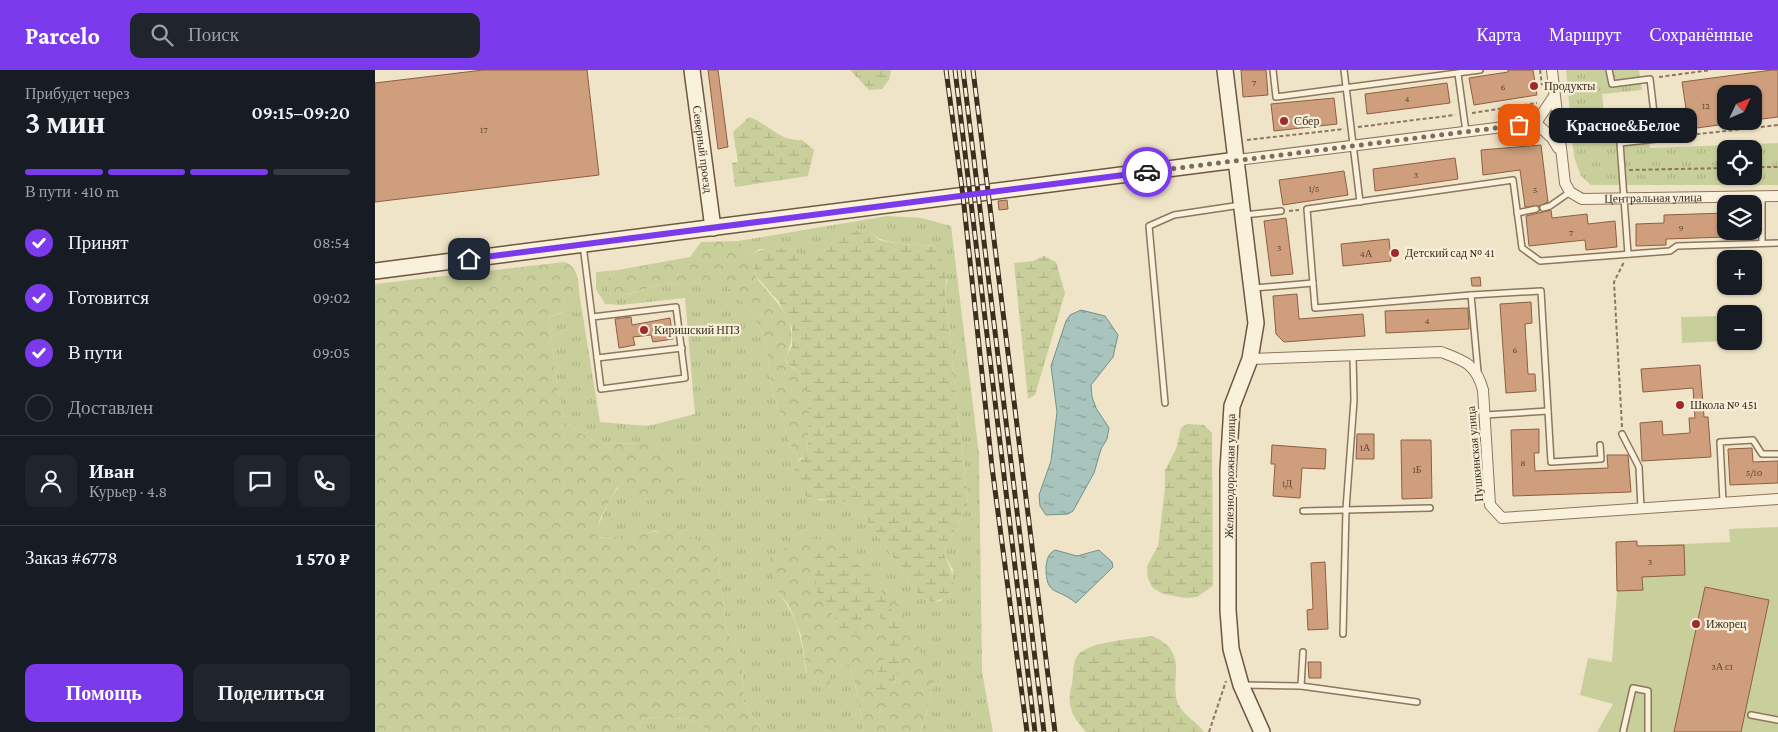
<!DOCTYPE html>
<html lang="ru">
<meta charset="utf-8">
<style>
:root{--surface:#171b24;--page:#20242c;--text:#f1f3f6;--muted:#9ea1a6;--line:#363941;--accent:#7c3aed}
body{margin:0;font-family:"Crimson Pro",serif;background:var(--page);color:var(--text);height:100vh;display:flex;flex-direction:column;font-size:19px;white-space:nowrap}
*{box-sizing:border-box;margin:0}
p{font-size:16px;color:var(--muted)}
.icon{flex:none;width:28px;height:28px;fill:none;stroke:currentColor;stroke-width:2;stroke-linecap:round;stroke-linejoin:round}
.map{position:relative;flex:1;overflow:hidden}
.details{display:flex;flex-direction:column;background:var(--surface);width:375px}
.details>*{flex:none}
.needle{width:32px;rotate:46deg}
.buttons{position:absolute;left:1342px;top:15px;display:grid;gap:10px}
.buttons a{display:grid;place-items:center;width:45px;height:45px;border-radius:10px;background:var(--surface);box-shadow:0 1px 4px #0004;font-size:25px}
.pin{position:absolute;display:grid;place-items:center;width:42px;height:42px;color:#fff;margin:-21px;border-radius:10px;box-shadow:0 2px 8px #0006}
.courier{position:absolute;display:grid;place-items:center;width:50px;height:50px;margin:-25px;border:4px solid #7c3aed;border-radius:50%;background:#fff;color:#222;box-shadow:0 1px 6px #0007}
.bubble{position:absolute;height:35px;border-radius:10px;background:var(--surface);box-shadow:0 1px 4px #0004;font-size:16px;font-weight:600;line-height:35px;text-align:center}
.overview em{font-style:normal;font-weight:600}
.overview div{display:flex;flex-direction:column-reverse}
.overview{display:flex;align-items:center;justify-content:space-between;height:85px;padding:0 25px}
h1{font-size:32px;font-weight:600;line-height:38px}
.bar{display:grid;grid-template-columns:repeat(4,1fr);gap:8px 5px;align-content:center;height:60px;padding:0 25px}
.bar i{height:6px;border-radius:4px;background:var(--line)}
.bar .selected{background:var(--accent)}
.bar p{grid-column:span 4}
.line{display:flex;align-items:center;gap:12px;padding:0 25px;border-top:1px solid var(--line)}
.line div{flex:1}
.round{display:grid;place-items:center;flex:none;width:52px;height:52px;border-radius:10px;background:var(--page)}
ol{padding:0 25px;list-style:none}
li{display:flex;align-items:center;gap:15px;height:55px}
li p{margin-inline-start:auto}
li .icon{padding:5px;border-radius:50%;background:var(--accent);color:#fff;stroke-width:4}
li:last-child{color:var(--muted)}
li i{width:28px;height:28px;border:2px solid var(--line);border-radius:50%}
.cta{display:flex;gap:10px;margin-top:auto;padding:10px 25px}
.cta a{flex:1;height:58px;border-radius:10px;background:var(--accent);color:#fff;font-size:20px;font-weight:600;line-height:58px;text-align:center}
.cta a+a{background:var(--page);color:var(--text)}
header{display:flex;align-items:center;gap:30px;box-sizing:border-box;height:70px;padding:0 25px;background:var(--accent);color:#fff}
header strong{font-size:24px}
nav{display:flex;gap:28px;margin-inline-start:auto;font-size:18px}
.search{width:350px;height:45px;background:var(--page);display:flex;align-items:center;gap:12px;box-sizing:border-box;padding:0 18px;border-radius:10px;color:var(--muted);font-size:19px}
main{display:flex;flex:1;min-height:0}
.map>svg:first-child{display:block}
.grass{fill:url(#grass-tufts);fill-rule:evenodd}
.forest{fill:url(#forest-crowns);fill-rule:evenodd}
.wetland{fill:url(#wetland-marsh)}
.garden{fill:#c9cf9b}
.water{fill:url(#water-ripples);stroke:#6f938a}
.building{fill:#cf9f7d;stroke:#8d5f41}
.lines{fill:none;stroke-linecap:round;stroke-linejoin:round}
.lane-casing{stroke:#8d765c;stroke-width:8}
.street-casing{stroke:#8d765c;stroke-width:12}
.secondary-casing{stroke:#6f573f;stroke-width:18}
.path{stroke:#8d765c;stroke-width:2;stroke-dasharray:4 2.5;stroke-linecap:butt}
.lane{stroke:#faf1dc;stroke-width:5}
.street{stroke:#faf1dc;stroke-width:10}
.secondary{stroke:#faf1dc;stroke-width:15}
.rail-casing{stroke:#3d2e20;stroke-width:5}
.rail{stroke:#f7eed8;stroke-width:3;stroke-dasharray:9;stroke-linecap:butt}
.done{stroke:#7c6e5b;stroke-width:5;stroke-dasharray:0 9}
.route{stroke:#7c3aed;stroke-width:6}
.poi-dot{fill:#9e2a2b;stroke:#f7eed8;stroke-width:2}
.labels{text-anchor:middle;stroke-width:4.5;stroke-linejoin:round;paint-order:stroke}
.number-label{font-size:10px;fill:#624a37}
.poi-label{font-size:12px;fill:#3d2e20;stroke:#f7eed8;text-anchor:start}
.street-label{font-size:12px;fill:#3d2e20;stroke:#f7eed8}
</style>
<header>
<strong>Parcelo</strong>
<div class="search"><svg class="icon" aria-label="search" viewBox="0 0 24 24"><circle cx="10" cy="10" r="6"/><path d="M15 15l6 6"/></svg>Поиск</div>
<nav><a>Карта</a><a>Маршрут</a><a>Сохранённые</a></nav>
</header>
<main>
<section class="details">
<div class="overview"><div><h1>3 мин</h1><p>Прибудет через</p></div><em>09:15–09:20</em></div>
<div class="bar"><i class="selected"></i><i class="selected"></i><i class="selected"></i><i></i><p>В пути · 410 m</p></div>
<ol>
<li><svg class="icon" aria-label="check" viewBox="0 0 24 24"><path d="M5 12l5 5 9-10"/></svg>Принят<p>08:54</p></li>
<li><svg class="icon" aria-label="check" viewBox="0 0 24 24"><path d="M5 12l5 5 9-10"/></svg>Готовится<p>09:02</p></li>
<li><svg class="icon" aria-label="check" viewBox="0 0 24 24"><path d="M5 12l5 5 9-10"/></svg>В пути<p>09:05</p></li>
<li><i></i>Доставлен</li>
</ol>
<div class="line" style="height:90px"><a class="round"><svg class="icon" aria-label="person" viewBox="0 0 24 24"><circle cx="12" cy="8" r="4"/><path d="M4 21q1-7 8-7t8 7"/></svg></a><div><b>Иван</b><p>Курьер · 4.8</p></div><a class="round"><svg class="icon" aria-label="chat" viewBox="0 0 24 24"><path d="M4 5h16v11H9l-5 4z"/></svg></a><a class="round"><svg class="icon" aria-label="phone" viewBox="0 0 24 24"><path d="M5 4h4l2 5-3 2q2 4 5 5l2-3 5 2v4C11 20 4 13 5 4z"/></svg></a></div>
<div class="line" style="height:65px"><div>Заказ #6778</div><b>1 570 ₽</b></div>
<div class="cta"><a>Помощь</a><a>Поделиться</a></div>
</section>
<div class="map">
<svg width="1403" height="662" viewBox="0 0 1403 662">
<defs>
<pattern id="grass-tufts" width="24" height="20" patternUnits="userSpaceOnUse" patternTransform="scale(1.25)"><rect width="24" height="20" fill="#c9cf9b"/><path d="M3 7l-1-3M5 7V3M7 7l1-3M15 17l-1-3M17 17v-4M19 17l1-3" fill="none" stroke="#aeb285"/></pattern>
<pattern id="forest-crowns" width="20" height="18" patternUnits="userSpaceOnUse" patternTransform="scale(1.25)"><rect width="20" height="18" fill="#c9cf9b"/><path d="M2 6a3 3 0 1 1 6 0M12 15a3 3 0 1 1 6 0" fill="none" stroke="#aeb285"/></pattern>
<pattern id="wetland-marsh" width="20" height="14" patternUnits="userSpaceOnUse" patternTransform="scale(1.25)"><rect width="20" height="14" fill="#c9cf9b"/><path d="M1 5h8M5 5V1M11 12h8M15 12V8" fill="none" stroke="#aeb285"/></pattern>
<pattern id="water-ripples" width="26" height="14" patternUnits="userSpaceOnUse" patternTransform="scale(1.25)"><rect width="26" height="14" fill="#a9c4bc"/><path d="M2 4q2-2 4 0t4 0M15 11q2-2 4 0t4 0" fill="none" stroke="#8ba098"/></pattern>
</defs>
<rect width="100%" height="100%" fill="#f0e4c8"/>
<g class="grass">
<path d="M 1191,0 L 1264,0 L 1267,20 L 1227,24 L 1231,61 L 1273,58 L 1275,78 L 1403,73 L 1403,115 L 1216,115 L 1206,106 L 1199,87 ZM 1351,79 L 1379,79 L 1379,106 L 1351,106 Z"/>
<path d="M 512,146 L 547,148 L 576,156 L 604,385 L 607,602 L 618,662 L 546,662 L 559,613 L 400,518 C 423,547 427,568 431,603 L 456,604 L 474,593 L 480,614 L 489,662 L 387,662 L 368,630 L 367,585 L 352,562 L 342,479 L 281,461 L 242,468 L 220,467 C 231,428 252,404 276,374 L 221,373 L 191,353 L 182,316 L 174,247 C 187,243 196,239 205,228 L 225,352 L 273,356 L 320,344 L 310,228 L 246,235 L 230,234 L 221,219 L 221,202 L 243,200 L 231,210 L 236,225 L 252,225 L 287,214 L 348,211 L 375,240 L 390,267 L 398,323 L 417,379 L 425,388 C 413,406 423,424 444,430 C 450,431 458,428 464,429 C 472,431 478,435 485,440 L 544,525 L 557,532 L 565,531 L 576,521 L 578,500 L 568,483 L 593,434 L 570,223 L 572,211 L 559,176 C 537,173 514,177 496,163 L 464,165 L 440,191 L 416,182 L 385,179 L 375,186 L 363,171 Z"/>
<polygon points="269,647 312,649 337,662 260,662"/>
</g>
<g class="forest">
<path d="M 363,171 C 367,175 372,180 375,186 C 379,193 378,202 382,208 C 402,236 429,251 410,289 C 413,297 419,297 423,302 C 440,325 433,361 432,386 L 425,388 L 417,379 L 398,323 L 390,267 L 375,240 L 348,212 L 287,214 L 251,225 L 236,225 L 231,210 L 243,200 L 315,187 L 326,172 Z"/>
<path d="M 189,192 C 205,197 203,213 205,228 C 196,240 187,242 174,247 L 182,316 L 191,353 L 221,373 L 276,374 L 313,399 L 304,428 L 263,431 L 242,417 L 225,449 L 221,467 C 241,469 259,463 279,462 C 302,460 323,469 342,479 L 352,562 L 367,585 L 368,630 L 387,662 L 337,662 L 312,649 L 269,647 L 260,662 L 0,662 L 0,214 Z"/>
<path d="M 425,468 L 466,471 L 501,502 L 531,548 L 559,613 L 546,662 L 489,662 L 480,614 L 474,593 L 456,604 L 454,621 L 433,611 L 426,565 L 414,536 L 400,518 L 395,488 ZM 498,507 L 523,551 L 527,586 L 518,615 L 498,612 L 515,576 L 506,548 L 488,545 L 478,575 Z"/>
</g>
<g class="wetland">
<polygon points="475,0 516,0 514,10 507,19 494,20"/>
<path d="M 374,47 C 393,53 404,72 427,70 L 439,80 L 433,106 L 360,117 L 357,93 L 363,92 L 358,62 Z"/>
<path d="M 476,160 L 496,163 L 505,170 L 517,173 L 559,176 C 570,190 573,205 570,223 L 593,434 L 568,483 C 579,503 588,526 557,532 L 544,525 L 485,440 C 469,428 455,430 436,429 C 420,421 410,393 432,386 C 433,362 439,323 423,302 C 419,296 413,297 410,289 L 417,276 L 417,258 L 404,232 L 381,206 L 375,186 C 396,171 418,181 440,191 L 464,165 Z"/>
<polygon points="669,186 681,192 690,223 660,325 653,329 639,193 658,191"/>
<polygon points="812,354 829,355 837,363 838,516 822,527 811,528 788,524 778,518 773,509 772,496 783,476 790,419 790,400 801,379 806,358"/>
<polygon points="447,480 467,482 498,507 523,551 527,586 518,615 500,629 498,612 515,576 506,548 488,545 477,575 442,522 438,489"/>
<path d="M 777,566 C 818,583 791,613 805,637 C 810,646 822,652 829,662 L 711,662 C 697,646 691,636 697,614 C 699,605 697,596 701,588 C 709,571 760,569 777,566 Z"/>
</g>
<g class="garden">
<polygon points="1350,246 1351,271 1307,273 1306,247"/>
<polygon points="1403,457 1403,662 1222,662 1238,634 1205,625 1213,588 1237,592 1242,521 1241,472 1262,471 1263,476 1355,472 1354,459"/>
</g>
<g class="water">
<polygon points="706,240 730,246 743,265 738,287 716,315 717,327 721,338 734,358 732,369 726,379 719,403 698,441 693,444 671,445 665,436 664,425 676,391 682,342 676,296 691,251 695,245"/>
<path d="M 680,480 L 702,486 L 724,480 L 737,492 L 738,497 L 701,533 C 682,517 671,527 671,497 C 672,489 673,484 680,480 Z"/>
</g>
<g class="building">
<polygon points="108,0 212,0 224,105 0,132 0,13"/>
<polygon points="333,0 343,0 353,77 343,79"/>
<polygon points="866,0 891,0 893,25 868,27"/>
<polygon points="1133,0 1158,0 1162,25 1099,35 1094,8 1133,2"/>
<polygon points="1397,0 1403,0 1403,47 1379,50 1379,24 1351,24 1351,54 1314,59 1307,12"/>
<polygon points="1072,13 1075,33 992,44 990,24"/>
<polygon points="959,28 962,54 899,61 896,34"/>
<polygon points="1166,75 1173,132 1164,136 1150,137 1145,100 1108,105 1106,80"/>
<polygon points="1080,88 1083,109 1000,121 998,99"/>
<polygon points="969,101 973,125 908,135 904,110"/>
<polygon points="632,130 633,139 624,140 623,131"/>
<polygon points="1176,140 1177,148 1212,144 1213,154 1240,151 1242,177 1211,180 1210,170 1154,176 1151,146"/>
<polygon points="1351,143 1351,167 1291,169 1291,175 1261,176 1261,154 1289,153 1289,145"/>
<polygon points="911,148 918,204 896,206 889,151"/>
<polygon points="1014,169 1016,191 968,196 966,174"/>
<polygon points="1105,207 1106,216 1097,216 1096,208"/>
<polygon points="922,224 924,249 988,244 990,266 909,272 901,264 898,226"/>
<polygon points="1156,232 1157,253 1150,254 1153,304 1160,304 1161,321 1131,323 1125,234"/>
<polygon points="1093,238 1094,259 1011,263 1010,241"/>
<polygon points="256,247 257,255 295,248 298,269 278,272 276,265 258,267 260,275 244,278 240,249"/>
<polygon points="1325,295 1329,347 1333,347 1336,387 1267,391 1265,353 1287,351 1288,365 1315,363 1314,348 1320,348 1318,318 1268,322 1266,299"/>
<polygon points="1164,359 1164,383 1159,383 1160,401 1233,398 1232,385 1253,385 1256,422 1138,426 1136,360"/>
<polygon points="982,364 999,364 999,389 981,389"/>
<polygon points="1026,370 1056,370 1057,428 1027,429"/>
<polygon points="897,375 951,379 950,399 927,398 925,428 898,426 900,394 896,394"/>
<polygon points="1377,378 1378,392 1403,391 1403,413 1355,415 1353,379"/>
<polygon points="1262,471 1262,476 1309,475 1310,505 1267,507 1268,520 1242,521 1241,472"/>
<polygon points="950,492 953,559 933,560 932,540 938,539 936,493"/>
<polygon points="1330,517 1394,530 1366,662 1299,662"/>
<polygon points="933,592 946,592 946,608 934,608"/>
</g>
<g class="lines">
<defs>
<g id="lane">
<polyline points="898,0 901,27 1105,0"/>
<polyline points="969,0 985,132"/>
<polyline points="1234,0 1237,14 1275,9 1282,69 1245,73 1253,184"/>
<polyline points="1083,4 1091,62"/>
<polyline points="1387,127 1387,173"/>
<polyline points="1168,138 1175,136 1195,122"/>
<polyline points="1142,143 1161,139"/>
<polyline points="869,145 906,141"/>
<polyline points="208,175 226,319 310,308 301,237 217,247"/>
<polyline points="879,218 938,213"/>
<polyline points="1096,225 1166,221 1176,392 1226,389 1225,375"/>
<polyline points="222,288 307,278"/>
<polyline points="1103,302 1096,225 940,238 932,139 1138,110 1147,178 1165,191 1295,181 1302,176 1403,173"/>
<polyline points="790,333 774,156 799,145 866,135"/>
<polyline points="1110,345 1173,341"/>
<polyline points="1247,364 1264,397 1266,438"/>
<polyline points="1348,432 1345,372 1378,370 1387,384 1403,384"/>
<polyline points="928,441 1055,438"/>
<polyline points="968,564 971,439 979,330 978,286"/>
<polyline points="869,615 926,616 1042,632"/>
<polyline points="926,616 928,582"/>
<polyline points="1376,645 1403,650"/>
<polyline points="1248,662 1258,618 1273,621 1273,662"/>
</g>
<g id="street">
<path id="s1" d="M 1177,0 L 1190,113 L 1195,122 L 1207,129 L 1403,126"/>
<polyline points="1161,53 1177,68 1183,78"/>
<polyline points="862,90 1161,53 1179,26"/>
<path d="M 875,289 L 1066,282 C 1090,291 1101,294 1108,320 L 1115,435 L 1127,448 L 1403,429"/>
</g>
<g id="secondary">
<path id="s2" d="M 317,0 L 338,158"/>
<polyline points="850,0 881,253 875,289 857,336 853,400 853,540 856,579 866,615 887,662"/>
<polyline points="0,201 862,90"/>
</g>
</defs>
<use href="#lane" class="lane-casing"/>
<use href="#street" class="street-casing"/>
<use href="#secondary" class="secondary-casing"/>
<g class="path">
<polyline points="1165,0 1167,15"/>
<polyline points="1284,7 1336,0"/>
<polyline points="1097,43 1162,33"/>
<polyline points="983,57 1080,45"/>
<polyline points="1289,68 1403,55"/>
<polyline points="872,70 969,59"/>
<polyline points="1379,97 1403,97"/>
<polyline points="1254,100 1351,98"/>
<polyline points="914,141 924,140"/>
<polyline points="1247,357 1239,212 1249,192"/>
<polyline points="834,662 851,611"/>
</g>
<use href="#lane" class="lane"/>
<use href="#street" class="street"/>
<use href="#secondary" class="secondary"/>
<defs>
<g id="rail">
<polyline points="571,0 588,126 617,397 652,662"/>
<polyline points="580,0 660,662"/>
<polyline points="588,0 669,662"/>
<polyline points="598,0 680,662"/>
</g>
</defs>
<use href="#rail" class="rail-casing"/>
<use href="#rail" class="rail"/>
</g>
<g class="lines">
<polyline class="done" points="772,102 1144,55"/>
<polyline class="route" points="94,189 772,102"/>
</g>
<g class="poi-dot">
<circle cx="1159" cy="16" r="5"/>
<circle cx="909" cy="51" r="5"/>
<circle cx="1020" cy="183" r="5"/>
<circle cx="269" cy="260" r="5"/>
<circle cx="1305" cy="335" r="5"/>
<circle cx="1321" cy="554" r="5"/>
</g>
<g class="labels">
<g class="number-label">
<text x="879" y="16">7</text>
<text x="1128" y="20">6</text>
<text x="1032" y="32">4</text>
<text x="1331" y="39">12</text>
<text x="109" y="63">17</text>
<text x="1041" y="108">3</text>
<text x="939" y="122">1/5</text>
<text x="1160" y="123">5</text>
<text x="1306" y="161">9</text>
<text x="1196" y="166">7</text>
<text x="904" y="181">3</text>
<text x="991" y="187">4А</text>
<text x="1052" y="254">4</text>
<text x="1140" y="283">6</text>
<text x="990" y="381">1А</text>
<text x="1148" y="396">8</text>
<text x="1042" y="403">1Б</text>
<text x="1379" y="406">5/10</text>
<text x="912" y="417">1Д</text>
<text x="1275" y="495">3</text>
<text x="1347" y="600">3А с1</text>
</g>
<g class="poi-label">
<text x="1169" y="20">Продукты</text>
<text x="919" y="55">Сбер</text>
<text x="1030" y="187">Детский сад № 41</text>
<text x="279" y="264">Киришский НПЗ</text>
<text x="1315" y="339">Школа № 451</text>
<text x="1331" y="558">Ижорец</text>
</g>
<g class="street-label">
<text dy="4" stroke="none"><textPath href="#s2" startOffset="80">Северный проезд</textPath></text>
<text dy="4" stroke="none"><textPath href="#s1" startOffset="209">Центральная улица</textPath></text>
<text transform="translate(1100 384) rotate(-95)" y="4">Пушкинская улица</text>
<text transform="translate(855 406) rotate(-89)" y="4">Железнодорожная улица</text>
</g>
</g>
</svg>
<div class="buttons">
<a><svg class="needle" viewBox="-14 -14 28 28"><path d="M0-13l5 13h-10z" fill="#e53935"/><path d="M0 13l5-13h-10z" fill="#9ea1a6"/></svg></a>
<a><svg class="icon" aria-label="locate" viewBox="0 0 24 24"><circle cx="12" cy="12" r="6"/><path d="M12 2v4M12 18v4M2 12h4M18 12h4"/></svg></a>
<a><svg class="icon" aria-label="layers" viewBox="0 0 24 24"><path d="M12 4l9 5-9 5-9-5zM3 14l9 5 9-5"/></svg></a>
<a>+</a>
<a>−</a>
</div>
<div class="pin" style="left:1144px;top:55px;background:#ea580c"><svg class="icon" aria-label="bag" viewBox="0 0 24 24"><path d="M5 8h14l-1 12H6zM9 8a3 3 0 0 1 6 0"/></svg></div>
<div class="pin" style="left:94px;top:189px;background:#1f2937"><svg class="icon" aria-label="home" viewBox="0 0 24 24"><path d="M3 11l9-7 9 7M6 9v11h12V9"/></svg></div>
<div class="courier" style="left:772px;top:102px"><svg class="icon" aria-label="car" viewBox="0 0 24 24"><path d="M5 17H2v-5l4-1 3-4h7l3 4 3 1v5h-3M9 17h6M6 11h13"/><circle cx="7" cy="17" r="2"/><circle cx="17" cy="17" r="2"/></svg></div>
<div class="bubble" style="left:1174px;top:38px;width:148px">Красное&amp;Белое</div>
</div>
</main>
